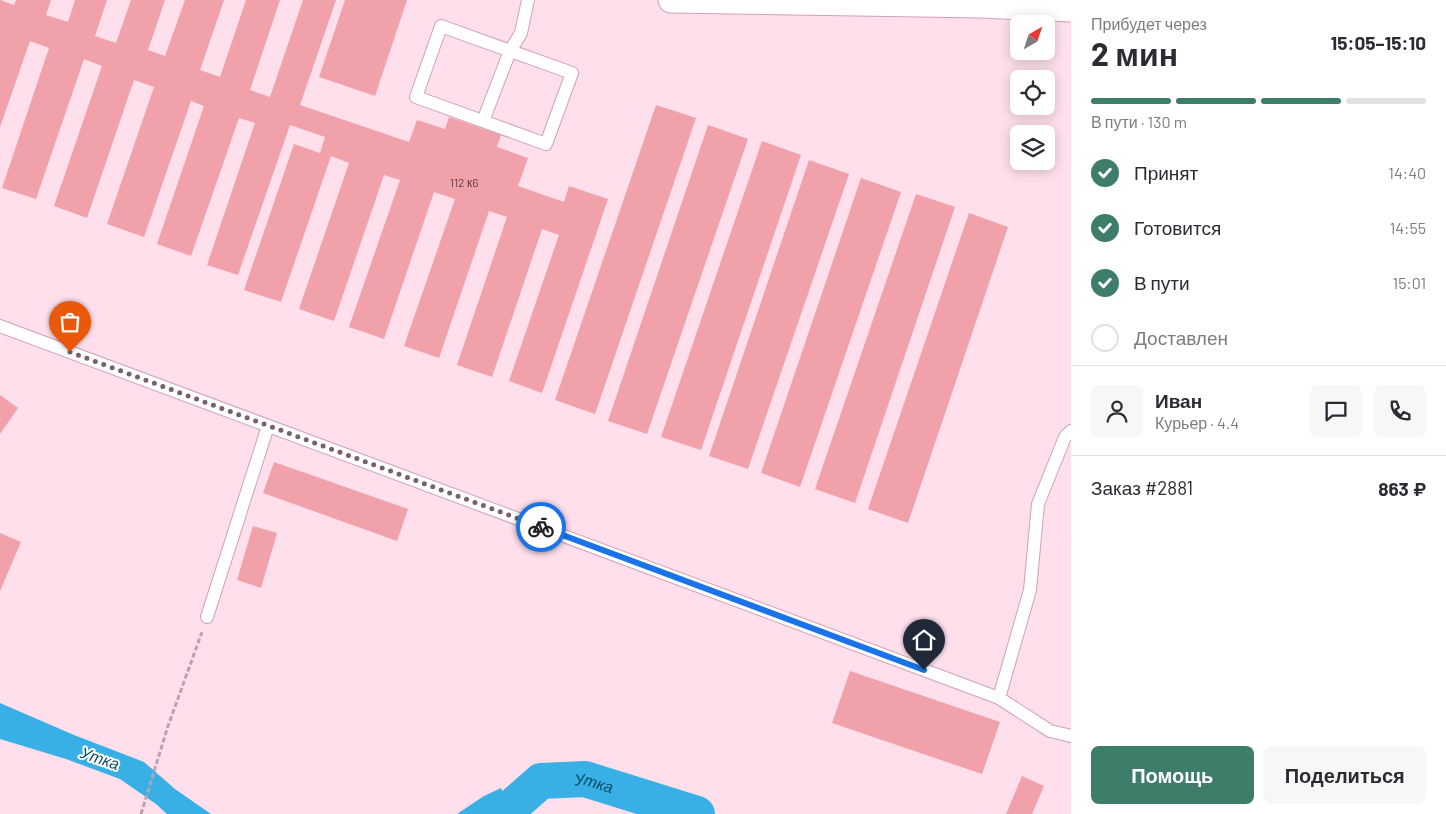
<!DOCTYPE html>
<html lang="ru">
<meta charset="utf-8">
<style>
:root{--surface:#fff;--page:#f7f7f7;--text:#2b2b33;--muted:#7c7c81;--line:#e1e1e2;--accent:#3e7d6a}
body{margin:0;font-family:Barlow,sans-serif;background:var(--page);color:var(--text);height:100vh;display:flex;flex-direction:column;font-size:19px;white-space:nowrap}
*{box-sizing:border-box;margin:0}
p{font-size:16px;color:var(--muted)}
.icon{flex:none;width:28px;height:28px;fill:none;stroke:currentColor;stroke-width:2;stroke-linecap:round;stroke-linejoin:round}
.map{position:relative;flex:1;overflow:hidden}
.sheet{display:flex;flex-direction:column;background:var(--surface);width:375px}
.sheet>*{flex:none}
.needle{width:32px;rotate:39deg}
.fabs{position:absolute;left:1010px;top:15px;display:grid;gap:10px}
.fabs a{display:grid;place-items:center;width:45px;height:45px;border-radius:8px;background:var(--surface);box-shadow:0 2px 12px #0003;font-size:25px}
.pin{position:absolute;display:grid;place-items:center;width:42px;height:42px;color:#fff;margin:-51px -21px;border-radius:50% 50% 50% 0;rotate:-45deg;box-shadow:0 0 5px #0007}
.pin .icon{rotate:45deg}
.courier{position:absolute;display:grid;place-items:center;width:50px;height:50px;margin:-25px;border:4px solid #1a73e8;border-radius:50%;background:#fff;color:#222;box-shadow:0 1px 6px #0007}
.summary em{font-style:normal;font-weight:700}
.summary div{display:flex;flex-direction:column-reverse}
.summary{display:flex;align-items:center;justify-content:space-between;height:85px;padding:0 20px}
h1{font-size:32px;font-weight:700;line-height:38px}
.bar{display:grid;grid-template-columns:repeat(4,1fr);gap:8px 5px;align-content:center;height:60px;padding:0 20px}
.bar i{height:6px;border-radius:4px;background:var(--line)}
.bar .current{background:var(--accent)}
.bar p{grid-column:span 4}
.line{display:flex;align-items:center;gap:12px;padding:0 20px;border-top:1px solid var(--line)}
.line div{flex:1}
.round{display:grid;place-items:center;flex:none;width:52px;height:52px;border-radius:8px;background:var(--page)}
ol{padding:0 20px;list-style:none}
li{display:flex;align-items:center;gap:15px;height:55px}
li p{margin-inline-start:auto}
li .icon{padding:5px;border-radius:50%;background:var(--accent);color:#fff;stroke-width:4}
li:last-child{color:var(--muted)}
li i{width:28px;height:28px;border:2px solid var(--line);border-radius:50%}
.primary-button{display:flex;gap:10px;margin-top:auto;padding:10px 20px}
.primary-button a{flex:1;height:58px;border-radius:8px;background:var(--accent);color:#fff;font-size:20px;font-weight:700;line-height:58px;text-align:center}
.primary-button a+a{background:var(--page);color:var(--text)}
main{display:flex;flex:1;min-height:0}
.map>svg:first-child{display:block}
.water{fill:#38b0e5}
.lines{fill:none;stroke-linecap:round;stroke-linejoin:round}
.river{stroke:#38b0e5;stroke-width:36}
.building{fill:#f1a1aa}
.service-casing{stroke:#d1a1b5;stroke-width:14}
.minor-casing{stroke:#d1a1b5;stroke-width:27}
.path{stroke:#bca2ac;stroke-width:3;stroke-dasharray:5 2.5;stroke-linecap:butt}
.service{stroke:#fff;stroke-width:12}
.minor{stroke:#fff;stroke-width:25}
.done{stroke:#77616a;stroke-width:5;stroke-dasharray:0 9}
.route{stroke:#1a73e8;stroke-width:6}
.labels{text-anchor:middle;stroke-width:4;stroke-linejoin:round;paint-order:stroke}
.number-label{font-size:12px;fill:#603e46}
.water-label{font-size:16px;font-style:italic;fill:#0a4d68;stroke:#fff}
</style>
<main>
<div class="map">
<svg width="1071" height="814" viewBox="0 0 1071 814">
<rect width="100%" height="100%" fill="#fedfeb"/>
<g class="water">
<polygon points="0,703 74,735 144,762 175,789 211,814 167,814 156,804 120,779 66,759 0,739"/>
<polygon points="501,788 510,814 457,814 484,796"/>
</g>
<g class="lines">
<path class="river" id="s1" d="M 497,814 L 509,809 L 541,781 L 585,779 L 697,814"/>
</g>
<g class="building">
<polygon points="0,0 14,5 16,0 51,0 46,15 68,22 75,0 107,0 95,36 116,43 131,0 165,0 148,50 165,56 185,0 224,0 200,70 220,77 246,0 280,0 250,90 270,97 303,0 336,0 300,105 409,142 417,120 445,129 449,117 501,135 497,147 528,158 518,186 564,202 569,186 608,199 542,393 509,381 559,235 542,229 492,377 457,365 507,217 489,211 439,358 404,346 455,199 434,192 384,339 349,327 400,180 384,175 334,321 299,309 349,163 331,156 281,302 244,290 294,144 320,153 325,137 290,125 238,275 207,265 255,123 239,118 191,256 157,244 204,106 191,101 144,237 107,224 154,87 134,80 87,218 54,206 102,66 84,59 36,199 2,188 49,48 30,41 0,127"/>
<polygon points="345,0 407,0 375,96 319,77"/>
<polygon points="656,105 696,118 595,414 555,400"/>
<polygon points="708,125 748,139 647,434 608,421"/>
<polygon points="762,141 801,155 701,450 661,437"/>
<polygon points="809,160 849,174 748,469 709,456"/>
<polygon points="861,178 901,192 800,487 761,473"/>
<polygon points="916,194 955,207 855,503 815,489"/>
<polygon points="969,213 1008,227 908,523 868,509"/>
<polygon points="0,395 18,408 0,434"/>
<polygon points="274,462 408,509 397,541 263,493"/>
<polygon points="253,526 277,533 261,588 237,580"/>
<polygon points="0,533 21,542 0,591"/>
<polygon points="850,671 1000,722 982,774 832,723"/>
<polygon points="1022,776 1044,786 1032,814 1006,814"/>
</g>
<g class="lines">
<defs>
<g id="service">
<polygon points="441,26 572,73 546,144 416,97"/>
<polyline points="483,121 510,51 521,33 528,0"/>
<polyline points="0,326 999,698 1050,731 1071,736"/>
<polyline points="207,617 268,426"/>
<polyline points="999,698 1030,590 1038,504 1065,437 1071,431"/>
</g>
<polyline id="minor" points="671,0 981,5 1071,9"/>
</defs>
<use href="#service" class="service-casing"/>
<use href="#minor" class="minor-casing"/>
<polyline class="path" points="141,814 168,726 202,632"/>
<use href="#service" class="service"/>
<use href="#minor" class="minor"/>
</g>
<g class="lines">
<polyline class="done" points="70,352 541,527"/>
<polyline class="route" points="541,527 924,670"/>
</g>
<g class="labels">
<g class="number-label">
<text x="464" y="187">112 к6</text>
</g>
<g class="water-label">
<text transform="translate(100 758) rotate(19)" y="6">Утка</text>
<text dy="6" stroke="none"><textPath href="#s1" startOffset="109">Утка</textPath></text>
</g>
</g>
</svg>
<div class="fabs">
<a><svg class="needle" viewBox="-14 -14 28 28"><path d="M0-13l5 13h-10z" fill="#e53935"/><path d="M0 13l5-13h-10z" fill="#7c7c81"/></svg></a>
<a><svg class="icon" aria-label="locate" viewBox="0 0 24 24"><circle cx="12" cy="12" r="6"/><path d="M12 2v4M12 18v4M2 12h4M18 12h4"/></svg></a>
<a><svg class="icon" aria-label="layers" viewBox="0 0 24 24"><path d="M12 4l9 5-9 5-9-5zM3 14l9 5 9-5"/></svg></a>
</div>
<div class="pin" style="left:70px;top:352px;background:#ea580c"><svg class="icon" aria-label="bag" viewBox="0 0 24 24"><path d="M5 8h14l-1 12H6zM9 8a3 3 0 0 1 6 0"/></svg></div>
<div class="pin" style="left:924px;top:670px;background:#1f2937"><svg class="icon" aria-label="home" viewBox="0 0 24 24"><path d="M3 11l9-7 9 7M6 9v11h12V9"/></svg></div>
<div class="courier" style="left:541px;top:527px"><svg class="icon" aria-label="bike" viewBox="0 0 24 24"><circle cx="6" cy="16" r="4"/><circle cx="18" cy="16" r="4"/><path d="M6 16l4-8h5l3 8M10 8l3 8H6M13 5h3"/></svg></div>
</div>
<section class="sheet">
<div class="summary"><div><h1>2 мин</h1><p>Прибудет через</p></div><em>15:05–15:10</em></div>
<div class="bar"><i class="current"></i><i class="current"></i><i class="current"></i><i></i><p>В пути · 130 m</p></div>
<ol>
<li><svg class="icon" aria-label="check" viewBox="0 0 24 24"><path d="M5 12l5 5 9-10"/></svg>Принят<p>14:40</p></li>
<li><svg class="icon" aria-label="check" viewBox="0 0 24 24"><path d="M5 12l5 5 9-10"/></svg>Готовится<p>14:55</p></li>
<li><svg class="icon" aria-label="check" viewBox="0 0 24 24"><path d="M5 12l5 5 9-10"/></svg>В пути<p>15:01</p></li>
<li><i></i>Доставлен</li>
</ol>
<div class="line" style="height:90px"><a class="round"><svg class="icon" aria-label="person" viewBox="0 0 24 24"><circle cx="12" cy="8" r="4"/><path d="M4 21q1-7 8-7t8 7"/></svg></a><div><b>Иван</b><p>Курьер · 4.4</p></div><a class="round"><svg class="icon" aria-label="chat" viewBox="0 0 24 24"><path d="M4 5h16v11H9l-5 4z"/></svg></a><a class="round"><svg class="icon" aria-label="phone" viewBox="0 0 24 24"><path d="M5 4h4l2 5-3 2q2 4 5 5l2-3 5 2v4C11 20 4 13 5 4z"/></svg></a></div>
<div class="line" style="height:65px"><div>Заказ #2881</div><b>863 ₽</b></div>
<div class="primary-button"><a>Помощь</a><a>Поделиться</a></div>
</section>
</main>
